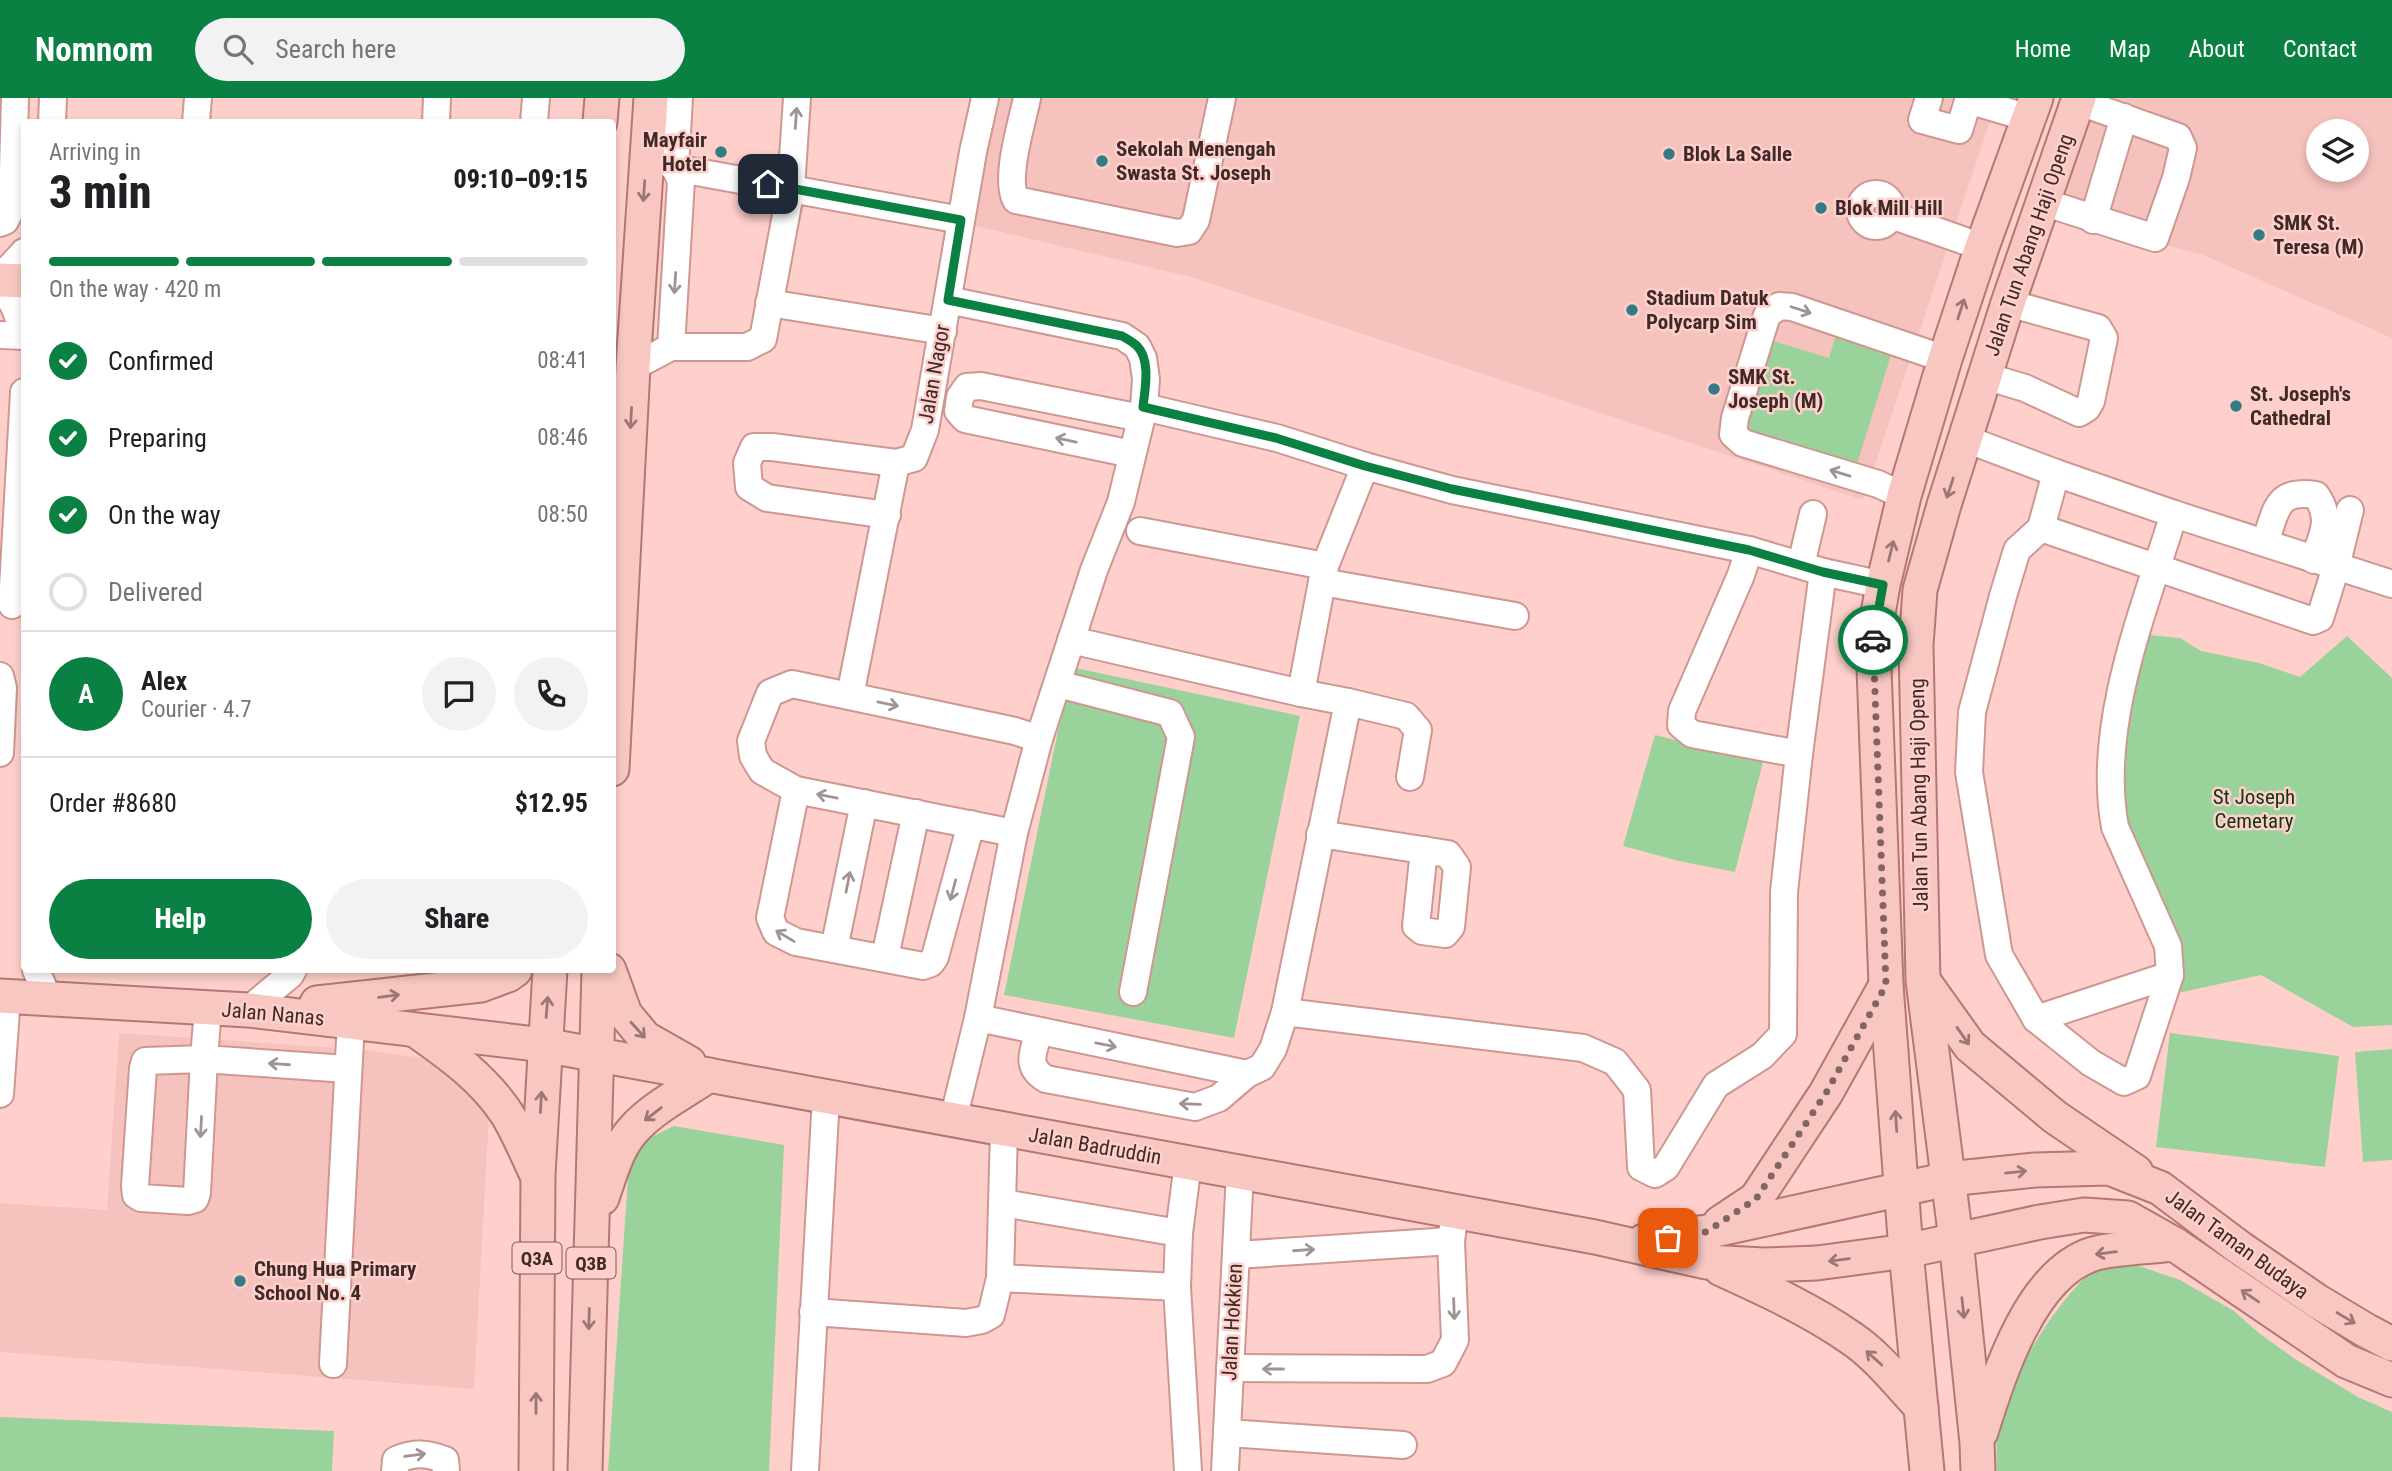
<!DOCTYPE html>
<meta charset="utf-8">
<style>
:root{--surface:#fff;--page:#f2f2f2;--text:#202124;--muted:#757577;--line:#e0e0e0;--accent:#0b8043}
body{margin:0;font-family:"Roboto Condensed",sans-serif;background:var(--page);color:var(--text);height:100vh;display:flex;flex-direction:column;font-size:26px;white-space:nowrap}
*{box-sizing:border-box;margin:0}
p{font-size:23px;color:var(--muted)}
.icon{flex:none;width:38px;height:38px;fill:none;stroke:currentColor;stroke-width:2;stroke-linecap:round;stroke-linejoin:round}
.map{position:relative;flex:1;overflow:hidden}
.panel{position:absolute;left:21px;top:21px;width:595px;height:854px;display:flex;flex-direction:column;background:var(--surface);border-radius:7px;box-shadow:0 4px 10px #0003}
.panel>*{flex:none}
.tools{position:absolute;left:2306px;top:21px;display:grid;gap:14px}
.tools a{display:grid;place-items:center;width:63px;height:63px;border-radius:50%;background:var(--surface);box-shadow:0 4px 10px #0003;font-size:35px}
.pin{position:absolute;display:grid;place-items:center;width:60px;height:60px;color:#fff;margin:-30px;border-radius:14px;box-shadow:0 4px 10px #0006}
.courier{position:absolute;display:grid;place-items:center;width:70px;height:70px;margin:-35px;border:5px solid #0b8043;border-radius:50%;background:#fff;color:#222;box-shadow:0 2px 9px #0007}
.head em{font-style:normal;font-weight:800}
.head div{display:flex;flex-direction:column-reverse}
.head{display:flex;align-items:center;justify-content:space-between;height:119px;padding:0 28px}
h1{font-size:46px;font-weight:800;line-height:52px}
.bar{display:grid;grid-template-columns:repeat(4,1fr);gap:10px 7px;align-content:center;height:84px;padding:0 28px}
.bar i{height:9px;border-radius:5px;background:var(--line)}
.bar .current{background:var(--accent)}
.bar p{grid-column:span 4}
.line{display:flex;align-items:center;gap:18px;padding:0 28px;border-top:2px solid var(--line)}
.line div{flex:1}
.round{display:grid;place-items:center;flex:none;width:74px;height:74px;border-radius:37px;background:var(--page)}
ol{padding:0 28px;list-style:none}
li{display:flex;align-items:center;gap:21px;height:77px}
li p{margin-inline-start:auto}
li .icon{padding:7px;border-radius:50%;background:var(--accent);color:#fff;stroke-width:4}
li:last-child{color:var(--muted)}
li i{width:38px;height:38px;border:4px solid var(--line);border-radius:50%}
.action{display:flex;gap:14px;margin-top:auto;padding:14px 28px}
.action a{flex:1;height:80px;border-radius:42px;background:var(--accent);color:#fff;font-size:28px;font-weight:800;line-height:80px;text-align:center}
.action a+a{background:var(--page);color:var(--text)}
header{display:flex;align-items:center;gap:42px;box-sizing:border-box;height:98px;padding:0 35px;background:var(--accent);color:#fff}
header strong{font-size:33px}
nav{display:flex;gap:38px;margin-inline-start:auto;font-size:24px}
.search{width:490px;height:63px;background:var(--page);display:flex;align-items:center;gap:18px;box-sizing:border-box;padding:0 24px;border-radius:38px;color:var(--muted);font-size:26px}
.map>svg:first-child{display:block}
.built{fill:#f6c2bd;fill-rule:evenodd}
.green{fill:#99d29a}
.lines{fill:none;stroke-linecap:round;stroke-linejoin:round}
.minor-casing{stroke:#ce9792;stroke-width:30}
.major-casing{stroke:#b57772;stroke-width:37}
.minor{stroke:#fff;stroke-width:26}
.major{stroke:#f8c7c2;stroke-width:33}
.oneway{stroke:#9f9494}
.oneway2{stroke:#9c7875}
.done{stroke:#826461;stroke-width:7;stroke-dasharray:0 12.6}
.route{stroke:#0b8043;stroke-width:9}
.poi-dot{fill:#347c83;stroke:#ffd0cb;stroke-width:2.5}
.labels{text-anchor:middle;stroke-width:5;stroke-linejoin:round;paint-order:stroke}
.shield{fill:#ffd0cb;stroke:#795c59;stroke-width:2}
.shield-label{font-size:19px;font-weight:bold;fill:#3f2a28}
.poi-label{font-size:21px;font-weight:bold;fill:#3f2a28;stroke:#ffd0cb;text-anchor:start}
.street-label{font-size:21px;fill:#3f2a28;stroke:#ffd0cb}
.park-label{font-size:21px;fill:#0e3612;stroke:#ffd0cb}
</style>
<header>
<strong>Nomnom</strong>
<div class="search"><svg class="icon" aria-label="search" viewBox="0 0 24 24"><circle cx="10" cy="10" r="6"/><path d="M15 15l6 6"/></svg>Search here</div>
<nav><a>Home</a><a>Map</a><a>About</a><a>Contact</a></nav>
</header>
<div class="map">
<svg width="2392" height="1373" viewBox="0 0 2392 1373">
<rect width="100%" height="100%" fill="#ffd0cb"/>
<g class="built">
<polygon points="1000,0 1998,0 1863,402 1191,179 972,127"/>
<path d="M 2091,0 L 2392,0 L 2392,240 L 2203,157 L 2049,117 ZM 2319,33 L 2357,33 L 2357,72 L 2319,72 Z"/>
<polygon points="119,935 355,951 438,962 489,1017 474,1291 0,1254 0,1105 107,1112"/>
</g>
<g class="green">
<polygon points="1836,237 1892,254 1856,369 1741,333 1770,242 1829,260"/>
<polygon points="2127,535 2180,540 2201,553 2259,565 2300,579 2347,538 2392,580 2392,927 2353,929 2261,877 2178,895 2111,726"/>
<polygon points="1071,569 1300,618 1234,940 1004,897"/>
<polygon points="1655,637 1763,664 1735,774 1679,763 1623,748"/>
<polygon points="2170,935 2339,958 2325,1069 2156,1049"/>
<polygon points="2392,951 2392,1062 2363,1064 2355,954"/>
<polygon points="674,1028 784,1047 769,1373 608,1373 629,1066 647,1041"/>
<path d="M 2136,1167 L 2180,1182 L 2234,1213 L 2260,1236 L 2295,1261 L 2358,1299 L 2392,1314 L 2392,1373 L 1997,1373 C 1996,1355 1996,1332 2001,1314 C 2011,1278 2063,1193 2094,1173 C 2104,1166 2125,1168 2136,1167 Z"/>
<polygon points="0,1319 334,1333 332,1373 0,1373"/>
</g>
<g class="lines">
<defs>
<g id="minor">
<path d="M 1027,0 C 1022,25 1004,81 1016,102 L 1177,135 L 1189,133 L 1196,122 L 1222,0"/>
<polyline points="1929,0 1922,22 1959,32 1969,0"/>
<polyline points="1968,2 2029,20"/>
<polyline points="52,24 53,0"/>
<polyline points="196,24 198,0"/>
<polyline points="436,24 437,0"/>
<polyline points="534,24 536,0"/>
<polyline points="647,49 675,70 961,122"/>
<circle cx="1876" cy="112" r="16"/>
<polyline points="2043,104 2155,140 2176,80 2183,50 2178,39 2077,3"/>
<polyline points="1891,117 1982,149"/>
<polyline points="2093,122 2124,19"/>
<polyline points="0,125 5,123 12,109 15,0"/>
<polyline points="0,180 24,154"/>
<polyline points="0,184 14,208 24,234"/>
<polyline points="948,202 1122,238 1137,248 1143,260 1146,281 1144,309 1121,404 1094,472 1039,641 1014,735 978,920 953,1022"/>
<polyline points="769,205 943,233"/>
<polyline points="0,237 24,238"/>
<polyline points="671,249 747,249 763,241 791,90 797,0"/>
<polyline points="633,269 671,249 681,83 675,70 679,0"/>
<polyline points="1985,278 2025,290 2079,315 2087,310 2091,303 2104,240 2098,230 2008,205"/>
<polyline points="1144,309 1277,340 1365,368 1452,392 1749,452 1823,474 1883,487"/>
<polyline points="1966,341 2056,375 2174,416 2392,486"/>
<polyline points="1132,356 965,321 958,313 960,299 967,289 981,288 1141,320"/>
<path d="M 2056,375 L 2041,430 L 2017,452 L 2003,498 L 1972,614 L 1969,674 L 1999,857 L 2036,921 L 2091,965 L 2124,984 L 2137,978 L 2170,877 L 2168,848 L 2115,729 C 2096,627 2144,512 2174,416"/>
<polyline points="1904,398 1878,386 1743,345 1733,336 1735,320 1767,217 1779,208 1792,209 1945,261"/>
<polyline points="887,417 767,400 749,389 747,365 754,349 772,349 896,365"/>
<polyline points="2041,430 2313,523 2320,520 2336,469 2350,412"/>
<polyline points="1140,433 1325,468"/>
<path d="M 2265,444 C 2277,412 2275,391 2316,397 C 2333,421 2322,437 2314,462"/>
<polyline points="1749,452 1741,477 1682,613 1681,627 1692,636 1799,656"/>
<polyline points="1801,467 1813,416"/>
<polyline points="1322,484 1515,518"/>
<polyline points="12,507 24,294"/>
<polyline points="1058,586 1170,615 1181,639 1133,894"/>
<polyline points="1301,595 1325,468 1365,368"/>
<polyline points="850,598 896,365 914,360 925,332 973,54 985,0"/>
<polyline points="1348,604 1406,618 1418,632 1410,679"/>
<polyline points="0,655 3,590 0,578"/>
<polyline points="796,692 770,820 776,834 796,844 923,868 931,865 935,859 971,726"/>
<polyline points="1014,735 796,692 762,673 753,658 751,643 770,595 792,586 1015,633 1039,641"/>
<polyline points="1320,736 1448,756 1457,769 1451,829 1445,836 1422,833 1416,828 1424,752"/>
<polyline points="834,851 864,705"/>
<polyline points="885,859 916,715"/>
<polyline points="36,872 48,900"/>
<polyline points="208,910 204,961 197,1095 195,1101 188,1103 141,1100 136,1097 135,1088 143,970 145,963 204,961 347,971"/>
<polyline points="248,912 290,877 293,872"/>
<polyline points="1285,914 1583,950 1615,964 1637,992 1641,1069 1655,1076 1666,1069 1716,987 1762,958 1783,936 1784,794 1799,656 1823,474"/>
<polyline points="978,920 1247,976"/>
<polyline points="2036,921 2170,877"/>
<path d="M 1039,933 C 1034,953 1024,968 1046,981 L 1195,1009 L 1219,1000 L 1247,976 L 1262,969 L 1273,951 L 1285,914 L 1348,604 L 1301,595 L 1071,542"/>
<polyline points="0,996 7,898"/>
<polyline points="1003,1105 1179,1135"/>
<polyline points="1236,1157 1451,1143"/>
<polyline points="1000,1180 1177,1189"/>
<polyline points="813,1214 966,1225 982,1222 991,1217 1000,1180 1004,1032"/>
<polyline points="333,1266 351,923"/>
<polyline points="1230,1270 1427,1271 1443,1265 1455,1242 1451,1143 1455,1114"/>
<polyline points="1227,1335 1403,1347"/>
<path d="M 395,1373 L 396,1362 C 415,1354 427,1355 445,1362 L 446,1373"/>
<polyline points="805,1373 826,999"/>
<polyline points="1188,1373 1177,1189 1179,1135 1188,1065"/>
<polyline points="1225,1373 1240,1074"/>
</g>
<g id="major">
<polyline points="600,24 602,0"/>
<polyline points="0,182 24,183"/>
<polyline points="612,671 633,269 651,0"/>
<polyline points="609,872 625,916 645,940 689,965"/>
<polyline points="1925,885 1970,948 2055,1019 2136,1074"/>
<polyline points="0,898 248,912 544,947 1595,1139 1706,1164 1764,1167 1817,1165 1906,1153 2040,1124 2084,1117 2128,1120 2174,1146 2346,1263 2392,1282"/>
<polyline points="317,905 481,887 508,877 515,872"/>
<path d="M 418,934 C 452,958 484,981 507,1016 C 518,1034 527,1056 536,1075"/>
<path d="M 602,1100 C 610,1077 617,1049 634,1031 C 654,1009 684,994 709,977"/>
<polyline points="1720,1125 1756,1101 1826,995 1886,887"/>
<polyline points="1644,1143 1706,1134 1948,1081 2035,1072 2109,1070 2160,1090 2240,1150 2317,1203 2367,1233 2392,1246"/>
<path d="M 1721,1171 C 1765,1191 1811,1212 1851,1240 C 1878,1258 1899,1286 1921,1309"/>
<path d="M 1981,1334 C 1999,1277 2030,1176 2093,1156 C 2112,1150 2152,1149 2174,1146"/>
<polyline points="536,1373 538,1077 550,872"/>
<polyline points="585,1373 599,872"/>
<polyline points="1927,1373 1906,1153 1886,887 1873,544 1883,487 1904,398 1945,261 1982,149 2036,0"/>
<polyline points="1978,1373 1977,1345 1956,1142 1923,883 1916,547 1920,492 1944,407 2008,205 2079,0"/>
</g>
</defs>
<use href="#minor" class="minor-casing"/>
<use href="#major" class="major-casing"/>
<use href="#minor" class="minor"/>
<use href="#major" class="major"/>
</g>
<defs><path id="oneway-shaft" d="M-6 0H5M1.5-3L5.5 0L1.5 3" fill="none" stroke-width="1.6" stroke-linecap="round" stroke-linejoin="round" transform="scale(1.75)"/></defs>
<g class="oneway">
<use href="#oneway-shaft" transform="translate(796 20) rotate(-86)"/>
<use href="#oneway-shaft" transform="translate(675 185) rotate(94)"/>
<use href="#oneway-shaft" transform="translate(1801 212) rotate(18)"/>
<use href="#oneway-shaft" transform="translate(1066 342) rotate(-168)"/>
<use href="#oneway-shaft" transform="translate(1840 375) rotate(-163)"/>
<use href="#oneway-shaft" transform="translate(888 606) rotate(12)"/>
<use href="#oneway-shaft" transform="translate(827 698) rotate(-169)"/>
<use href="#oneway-shaft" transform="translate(848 784) rotate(-79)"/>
<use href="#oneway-shaft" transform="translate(953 792) rotate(105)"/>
<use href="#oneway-shaft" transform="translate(785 838) rotate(-149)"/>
<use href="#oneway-shaft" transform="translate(1106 947) rotate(11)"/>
<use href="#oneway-shaft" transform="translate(279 966) rotate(-176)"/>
<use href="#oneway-shaft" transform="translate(1190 1006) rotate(-178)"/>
<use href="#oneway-shaft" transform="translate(201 1029) rotate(93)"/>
<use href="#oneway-shaft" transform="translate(1304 1152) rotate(-4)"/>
<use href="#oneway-shaft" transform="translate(1454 1211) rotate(88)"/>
<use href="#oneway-shaft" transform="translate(1273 1271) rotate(-180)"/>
<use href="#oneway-shaft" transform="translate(415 1357) rotate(-7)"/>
</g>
<g class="oneway2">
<use href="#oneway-shaft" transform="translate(644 93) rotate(94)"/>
<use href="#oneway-shaft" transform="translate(1961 211) rotate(-72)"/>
<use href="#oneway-shaft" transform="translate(631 320) rotate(93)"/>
<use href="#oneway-shaft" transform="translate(1950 390) rotate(108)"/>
<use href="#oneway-shaft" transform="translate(1891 453) rotate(-76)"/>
<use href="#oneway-shaft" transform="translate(389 898) rotate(-8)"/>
<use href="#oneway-shaft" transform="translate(547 909) rotate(-85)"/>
<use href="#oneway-shaft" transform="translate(638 932) rotate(48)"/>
<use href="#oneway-shaft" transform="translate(1963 938) rotate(55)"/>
<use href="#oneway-shaft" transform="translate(541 1004) rotate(-87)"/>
<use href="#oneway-shaft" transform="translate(653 1016) rotate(142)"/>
<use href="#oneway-shaft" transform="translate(1896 1023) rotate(-94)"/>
<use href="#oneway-shaft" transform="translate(2016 1074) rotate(-6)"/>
<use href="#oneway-shaft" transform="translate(2106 1155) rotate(173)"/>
<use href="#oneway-shaft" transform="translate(1839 1162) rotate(172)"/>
<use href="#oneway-shaft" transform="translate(2250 1198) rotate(-146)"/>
<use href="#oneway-shaft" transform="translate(1963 1210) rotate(84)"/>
<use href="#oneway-shaft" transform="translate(2346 1220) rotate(31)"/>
<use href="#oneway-shaft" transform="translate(589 1221) rotate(92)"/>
<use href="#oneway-shaft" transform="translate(1874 1260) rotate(-138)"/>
<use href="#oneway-shaft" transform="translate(536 1305) rotate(-90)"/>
</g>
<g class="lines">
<polyline class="done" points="1668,1140 1706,1134 1756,1101 1826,995 1886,887 1873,542"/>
<path class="route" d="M 768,86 L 961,122 L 948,202 L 1122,238 C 1127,241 1133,244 1137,248 C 1151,262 1145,291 1143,309 L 1276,340 L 1365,368 L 1452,391 L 1749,452 L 1823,474 L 1883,487 L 1873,542"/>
</g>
<g class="poi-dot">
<circle cx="721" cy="54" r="7"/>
<circle cx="1669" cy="56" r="7"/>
<circle cx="1102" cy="63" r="7"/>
<circle cx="1821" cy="110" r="7"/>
<circle cx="2259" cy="137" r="7"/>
<circle cx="1632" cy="212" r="7"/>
<circle cx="1714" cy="291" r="7"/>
<circle cx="2236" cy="308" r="7"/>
<circle cx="240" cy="1183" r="7"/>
</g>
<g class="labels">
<g class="shield">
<rect x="512.5" y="1144.5" width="49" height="31" rx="5"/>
<rect x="566.5" y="1149.5" width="49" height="31" rx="5"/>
</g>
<g class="shield-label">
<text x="537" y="1167">Q3A</text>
<text x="591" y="1172">Q3B</text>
</g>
<g class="poi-label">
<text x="707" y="49" text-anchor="end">Mayfair<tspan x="707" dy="24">Hotel</tspan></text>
<text x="1116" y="58">Sekolah Menengah<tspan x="1116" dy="24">Swasta St. Joseph</tspan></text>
<text x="1683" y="63">Blok La Salle</text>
<text x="1835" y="117">Blok Mill Hill</text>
<text x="2273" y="132">SMK St.<tspan x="2273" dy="24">Teresa (M)</tspan></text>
<text x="1646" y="207">Stadium Datuk<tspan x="1646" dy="24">Polycarp Sim</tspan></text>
<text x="1728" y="286">SMK St.<tspan x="1728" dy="24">Joseph (M)</tspan></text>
<text x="2250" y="303">St. Joseph's<tspan x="2250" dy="24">Cathedral</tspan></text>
<text x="254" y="1178">Chung Hua Primary<tspan x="254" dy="24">School No. 4</tspan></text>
</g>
<g class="street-label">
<text transform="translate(2029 147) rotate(-71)" y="7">Jalan Tun Abang Haji Openg</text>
<text transform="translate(934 276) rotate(-80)" y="7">Jalan Nagor</text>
<text transform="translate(1919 697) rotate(-91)" y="7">Jalan Tun Abang Haji Openg</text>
<text transform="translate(273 916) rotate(5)" y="7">Jalan Nanas</text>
<text transform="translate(1095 1048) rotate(10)" y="7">Jalan Badruddin</text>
<text transform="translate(2237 1146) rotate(36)" y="7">Jalan Taman Budaya</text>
<text transform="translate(1232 1224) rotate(-87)" y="7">Jalan Hokkien</text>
</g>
<g class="park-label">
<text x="2254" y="706">St Joseph<tspan x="2254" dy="24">Cemetary</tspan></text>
</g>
</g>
</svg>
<div class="tools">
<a><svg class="icon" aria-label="layers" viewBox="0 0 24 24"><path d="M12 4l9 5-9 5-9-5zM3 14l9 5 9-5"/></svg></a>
</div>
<div class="pin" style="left:1668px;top:1140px;background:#ea580c"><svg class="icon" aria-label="bag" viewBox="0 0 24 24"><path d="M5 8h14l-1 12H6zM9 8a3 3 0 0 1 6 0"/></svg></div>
<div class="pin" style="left:768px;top:86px;background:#1f2937"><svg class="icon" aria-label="home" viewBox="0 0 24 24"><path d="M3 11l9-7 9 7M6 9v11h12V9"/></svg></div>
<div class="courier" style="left:1873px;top:542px"><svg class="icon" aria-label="car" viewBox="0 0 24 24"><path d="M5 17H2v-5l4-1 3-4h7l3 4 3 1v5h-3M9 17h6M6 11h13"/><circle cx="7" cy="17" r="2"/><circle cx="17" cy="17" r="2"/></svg></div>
<section class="panel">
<div class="head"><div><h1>3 min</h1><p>Arriving in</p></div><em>09:10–09:15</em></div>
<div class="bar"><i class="current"></i><i class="current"></i><i class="current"></i><i></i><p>On the way · 420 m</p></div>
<ol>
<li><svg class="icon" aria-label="check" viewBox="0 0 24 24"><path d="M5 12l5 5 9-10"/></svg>Confirmed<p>08:41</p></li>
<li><svg class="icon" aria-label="check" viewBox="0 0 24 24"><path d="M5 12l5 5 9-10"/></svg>Preparing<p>08:46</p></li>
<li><svg class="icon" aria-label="check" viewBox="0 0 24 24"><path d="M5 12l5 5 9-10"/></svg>On the way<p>08:50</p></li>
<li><i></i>Delivered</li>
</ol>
<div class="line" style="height:126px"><b class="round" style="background:var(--accent);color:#fff">A</b><div><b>Alex</b><p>Courier · 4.7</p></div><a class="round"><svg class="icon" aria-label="chat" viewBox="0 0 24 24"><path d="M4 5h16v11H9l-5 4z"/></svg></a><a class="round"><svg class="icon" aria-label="phone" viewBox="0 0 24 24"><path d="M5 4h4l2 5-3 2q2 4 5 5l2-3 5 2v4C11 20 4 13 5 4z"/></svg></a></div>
<div class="line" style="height:91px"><div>Order #8680</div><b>$12.95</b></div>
<div class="action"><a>Help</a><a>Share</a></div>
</section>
</div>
